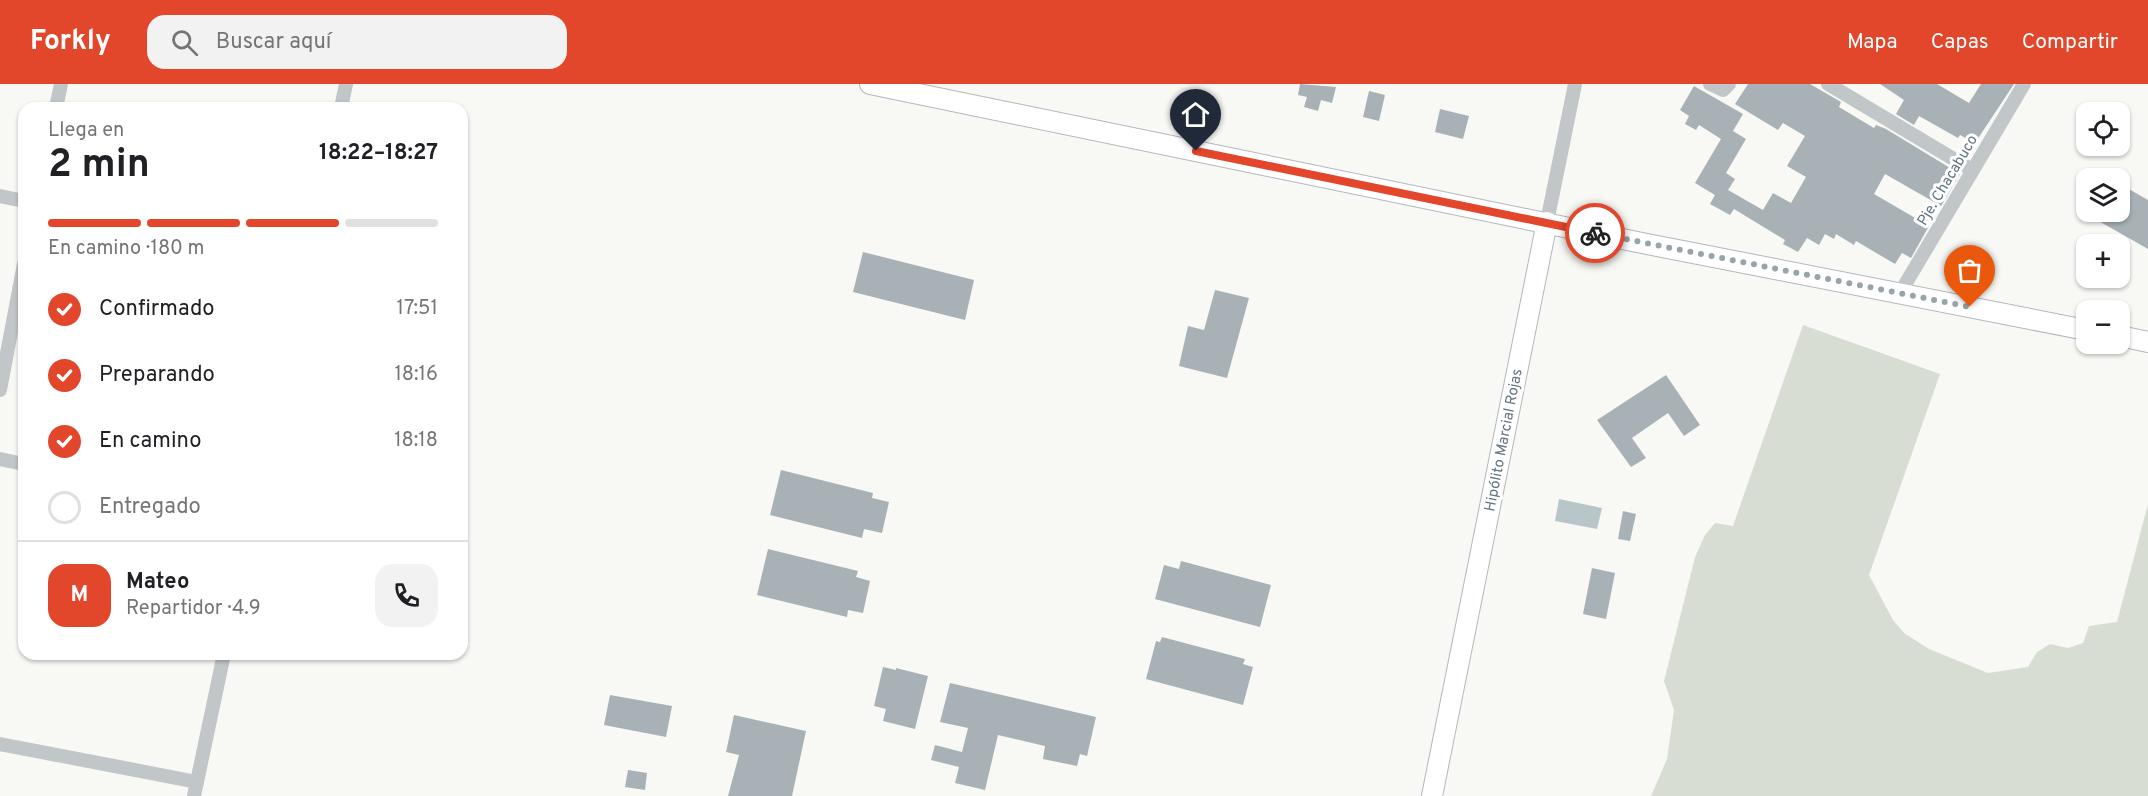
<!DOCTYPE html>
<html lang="es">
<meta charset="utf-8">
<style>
:root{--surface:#fff;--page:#f2f2f2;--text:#202124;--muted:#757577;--line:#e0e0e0;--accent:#e2462b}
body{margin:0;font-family:Overpass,sans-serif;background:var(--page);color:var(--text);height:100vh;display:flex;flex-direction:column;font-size:22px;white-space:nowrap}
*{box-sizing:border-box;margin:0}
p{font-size:20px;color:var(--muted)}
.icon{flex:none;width:33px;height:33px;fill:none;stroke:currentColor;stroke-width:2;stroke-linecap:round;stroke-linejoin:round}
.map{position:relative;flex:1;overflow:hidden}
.details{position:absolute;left:18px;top:18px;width:450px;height:558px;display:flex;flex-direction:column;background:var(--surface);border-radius:18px;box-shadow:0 2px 4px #0004}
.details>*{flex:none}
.controls{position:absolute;left:2076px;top:18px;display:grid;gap:12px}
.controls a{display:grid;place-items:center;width:54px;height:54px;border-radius:12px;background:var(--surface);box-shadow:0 2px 4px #0004;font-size:30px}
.pin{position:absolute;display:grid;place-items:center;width:51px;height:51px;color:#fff;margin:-62px -26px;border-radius:50% 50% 50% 0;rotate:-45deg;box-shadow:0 0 6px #0007}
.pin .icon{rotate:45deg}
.courier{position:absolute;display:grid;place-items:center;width:60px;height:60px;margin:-30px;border:4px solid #e2462b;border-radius:50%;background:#fff;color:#222;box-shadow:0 2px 8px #0007}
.headline em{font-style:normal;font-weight:700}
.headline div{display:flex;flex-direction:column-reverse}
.headline{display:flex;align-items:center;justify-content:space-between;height:102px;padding:0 30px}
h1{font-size:39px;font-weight:700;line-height:45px}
.bar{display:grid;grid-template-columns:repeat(4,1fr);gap:9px 6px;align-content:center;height:72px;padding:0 30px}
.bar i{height:8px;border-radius:4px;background:var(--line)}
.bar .active{background:var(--accent)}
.bar p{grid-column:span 4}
.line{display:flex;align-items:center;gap:15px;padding:0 30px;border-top:2px solid var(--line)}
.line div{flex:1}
.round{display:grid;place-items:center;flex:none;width:63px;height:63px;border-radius:18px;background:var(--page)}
ol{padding:0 30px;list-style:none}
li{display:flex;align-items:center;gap:18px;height:66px}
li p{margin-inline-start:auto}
li .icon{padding:6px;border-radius:50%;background:var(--accent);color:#fff;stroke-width:4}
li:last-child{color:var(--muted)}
li i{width:33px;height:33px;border:3px solid var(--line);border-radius:50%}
header{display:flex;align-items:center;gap:36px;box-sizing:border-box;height:84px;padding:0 30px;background:var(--accent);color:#fff}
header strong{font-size:28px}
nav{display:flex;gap:33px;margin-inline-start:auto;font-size:21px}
.search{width:420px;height:54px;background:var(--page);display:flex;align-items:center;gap:15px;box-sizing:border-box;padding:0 21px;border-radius:18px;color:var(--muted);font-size:22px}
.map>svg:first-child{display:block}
.green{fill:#d8ddd4}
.water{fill:#b8c6c9}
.building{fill:#a8b2b6}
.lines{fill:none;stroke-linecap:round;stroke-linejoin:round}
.secondary-casing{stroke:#b1b8bc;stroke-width:22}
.minor{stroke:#c1c6c9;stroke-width:14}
.secondary{stroke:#fff;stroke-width:20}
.done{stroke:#97a4a9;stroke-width:6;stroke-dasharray:0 10.8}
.route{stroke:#e2462b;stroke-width:8}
.labels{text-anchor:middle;stroke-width:6;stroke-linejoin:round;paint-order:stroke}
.street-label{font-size:15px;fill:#637680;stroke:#fff}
</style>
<header>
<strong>Forkly</strong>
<div class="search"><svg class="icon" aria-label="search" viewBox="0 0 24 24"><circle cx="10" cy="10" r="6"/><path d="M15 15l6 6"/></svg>Buscar aquí</div>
<nav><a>Mapa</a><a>Capas</a><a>Compartir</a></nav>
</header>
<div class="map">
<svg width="2148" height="712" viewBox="0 0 2148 712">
<rect width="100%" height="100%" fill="#f8f8f5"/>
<polygon class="green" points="1803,241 1940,290 1869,491 1893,536 1904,549 1929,565 1988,589 2028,583 2037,568 2050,560 2068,564 2083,559 2089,542 2117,538 2148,420 2148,712 1651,712 1667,675 1674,626 1664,597 1695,473 1705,451 1715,439 1733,442"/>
<polygon class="water" points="1559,415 1602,424 1597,445 1555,437"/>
<g class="building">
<polygon points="1300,0 1336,3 1332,19 1321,16 1318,27 1304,23 1307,13 1298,11"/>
<polygon points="1748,0 1810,0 1841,18 1839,23 1874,44 1876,41 1886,45 1960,90 1941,122 1885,90 1874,110 1929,142 1911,174 1902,169 1895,180 1856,157 1854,161 1836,150 1834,155 1825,150 1819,161 1807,154 1798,168 1783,160 1785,156 1734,125 1730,131 1710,120 1715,111 1695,99 1721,55 1699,41 1696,46 1685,40 1689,32 1680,26 1694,2 1743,30 1733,47 1746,55 1726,89 1735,95 1728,106 1763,126 1773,109 1791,119 1806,93 1787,82 1805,52 1783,39 1778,46 1735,20"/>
<polygon points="1880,0 1937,0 1969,19 1981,0 2014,0 1975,59 1960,51 1958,54 1919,32 1914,41 1896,30 1904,16"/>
<polygon points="1369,7 1385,11 1379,37 1363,33"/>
<polygon points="1440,25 1469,32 1463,55 1435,48"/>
<polygon points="2120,100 2148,116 2148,165 2097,136 2102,128 2120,128"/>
<polygon points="863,168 974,196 965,236 853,208"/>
<polygon points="1215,206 1249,214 1227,294 1179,282 1188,242 1204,246"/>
<polygon points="1666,291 1700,341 1684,352 1668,329 1632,354 1646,374 1631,383 1597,336"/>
<polygon points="781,386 873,409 872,414 889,418 882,449 864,445 862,454 770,431"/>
<polygon points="1623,427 1636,430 1630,457 1618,455"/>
<polygon points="768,465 858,487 856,493 870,497 863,529 848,526 847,533 757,511"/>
<polygon points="1181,477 1271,501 1260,543 1155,515 1164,481 1179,485"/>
<polygon points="1592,484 1615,489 1606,535 1583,530"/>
<polygon points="1162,553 1245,575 1243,580 1253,583 1243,621 1146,595 1156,557 1160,558"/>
<polygon points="883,583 896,586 896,584 928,592 915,645 883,637 886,625 874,622"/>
<polygon points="950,599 1096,633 1087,672 1080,670 1077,682 1043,675 1045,662 998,651 985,706 955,699 959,683 931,676 935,661 962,668 968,644 940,638"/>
<polygon points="610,611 672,622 666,653 604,641"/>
<polygon points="734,631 806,647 792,712 728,712 739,671 726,668"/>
<polygon points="628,686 647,689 645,706 625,703"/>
</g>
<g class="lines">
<defs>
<g id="secondary">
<polyline points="870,0 1642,159 2086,246"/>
<polyline points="2120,252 2148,258"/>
<polyline points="1432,712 1547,138"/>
</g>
</defs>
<use href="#secondary" class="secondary-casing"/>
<g class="minor">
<polyline points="1710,0 1723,6 1729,0"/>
<polyline points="1828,0 1972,86"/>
<polyline points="56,24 61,0"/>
<polyline points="341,24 346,0"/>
<polyline points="0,112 24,117"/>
<polyline points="1547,138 1575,0"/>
<polyline points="1900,209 2024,0"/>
<polyline points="0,306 24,180"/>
<polyline points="0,375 24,380"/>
<polyline points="0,660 197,698"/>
<polyline points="194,712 224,570"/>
</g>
<use href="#secondary" class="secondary"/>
</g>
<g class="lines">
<polyline class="done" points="1595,149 1970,223"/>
<polyline class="route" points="1196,67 1595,149"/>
</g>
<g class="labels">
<g class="street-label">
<text transform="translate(1947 96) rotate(-59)" y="5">Pje. Chacabuco</text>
<text transform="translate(1503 356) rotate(-79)" y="5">Hipólito Marcial Rojas</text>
</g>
</g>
</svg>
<div class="controls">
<a><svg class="icon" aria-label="locate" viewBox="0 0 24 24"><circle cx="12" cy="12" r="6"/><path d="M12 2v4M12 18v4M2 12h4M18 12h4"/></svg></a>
<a><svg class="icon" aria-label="layers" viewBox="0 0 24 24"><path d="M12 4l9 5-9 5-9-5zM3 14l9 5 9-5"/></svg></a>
<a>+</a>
<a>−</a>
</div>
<div class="pin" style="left:1970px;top:223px;background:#ea580c"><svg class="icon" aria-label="bag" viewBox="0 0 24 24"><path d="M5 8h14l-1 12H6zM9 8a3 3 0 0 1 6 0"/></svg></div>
<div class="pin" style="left:1196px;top:67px;background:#1f2937"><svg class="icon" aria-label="home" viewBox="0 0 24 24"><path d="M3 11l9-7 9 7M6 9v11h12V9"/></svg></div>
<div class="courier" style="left:1595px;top:149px"><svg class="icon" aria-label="bike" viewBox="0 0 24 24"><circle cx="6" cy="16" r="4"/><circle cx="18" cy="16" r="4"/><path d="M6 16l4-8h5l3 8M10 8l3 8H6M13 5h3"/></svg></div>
<section class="details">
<div class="headline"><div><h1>2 min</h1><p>Llega en</p></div><em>18:22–18:27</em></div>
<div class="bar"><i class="active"></i><i class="active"></i><i class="active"></i><i></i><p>En camino · 180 m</p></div>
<ol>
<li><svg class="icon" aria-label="check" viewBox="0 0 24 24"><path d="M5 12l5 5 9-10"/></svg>Confirmado<p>17:51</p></li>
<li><svg class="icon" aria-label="check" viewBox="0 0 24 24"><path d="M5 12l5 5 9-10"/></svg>Preparando<p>18:16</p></li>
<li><svg class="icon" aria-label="check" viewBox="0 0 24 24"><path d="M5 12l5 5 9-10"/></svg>En camino<p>18:18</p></li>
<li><i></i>Entregado</li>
</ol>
<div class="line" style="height:108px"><b class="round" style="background:var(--accent);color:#fff">M</b><div><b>Mateo</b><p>Repartidor · 4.9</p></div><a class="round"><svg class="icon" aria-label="phone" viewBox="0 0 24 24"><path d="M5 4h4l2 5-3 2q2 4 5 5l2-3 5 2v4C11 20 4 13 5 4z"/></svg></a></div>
</section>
</div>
